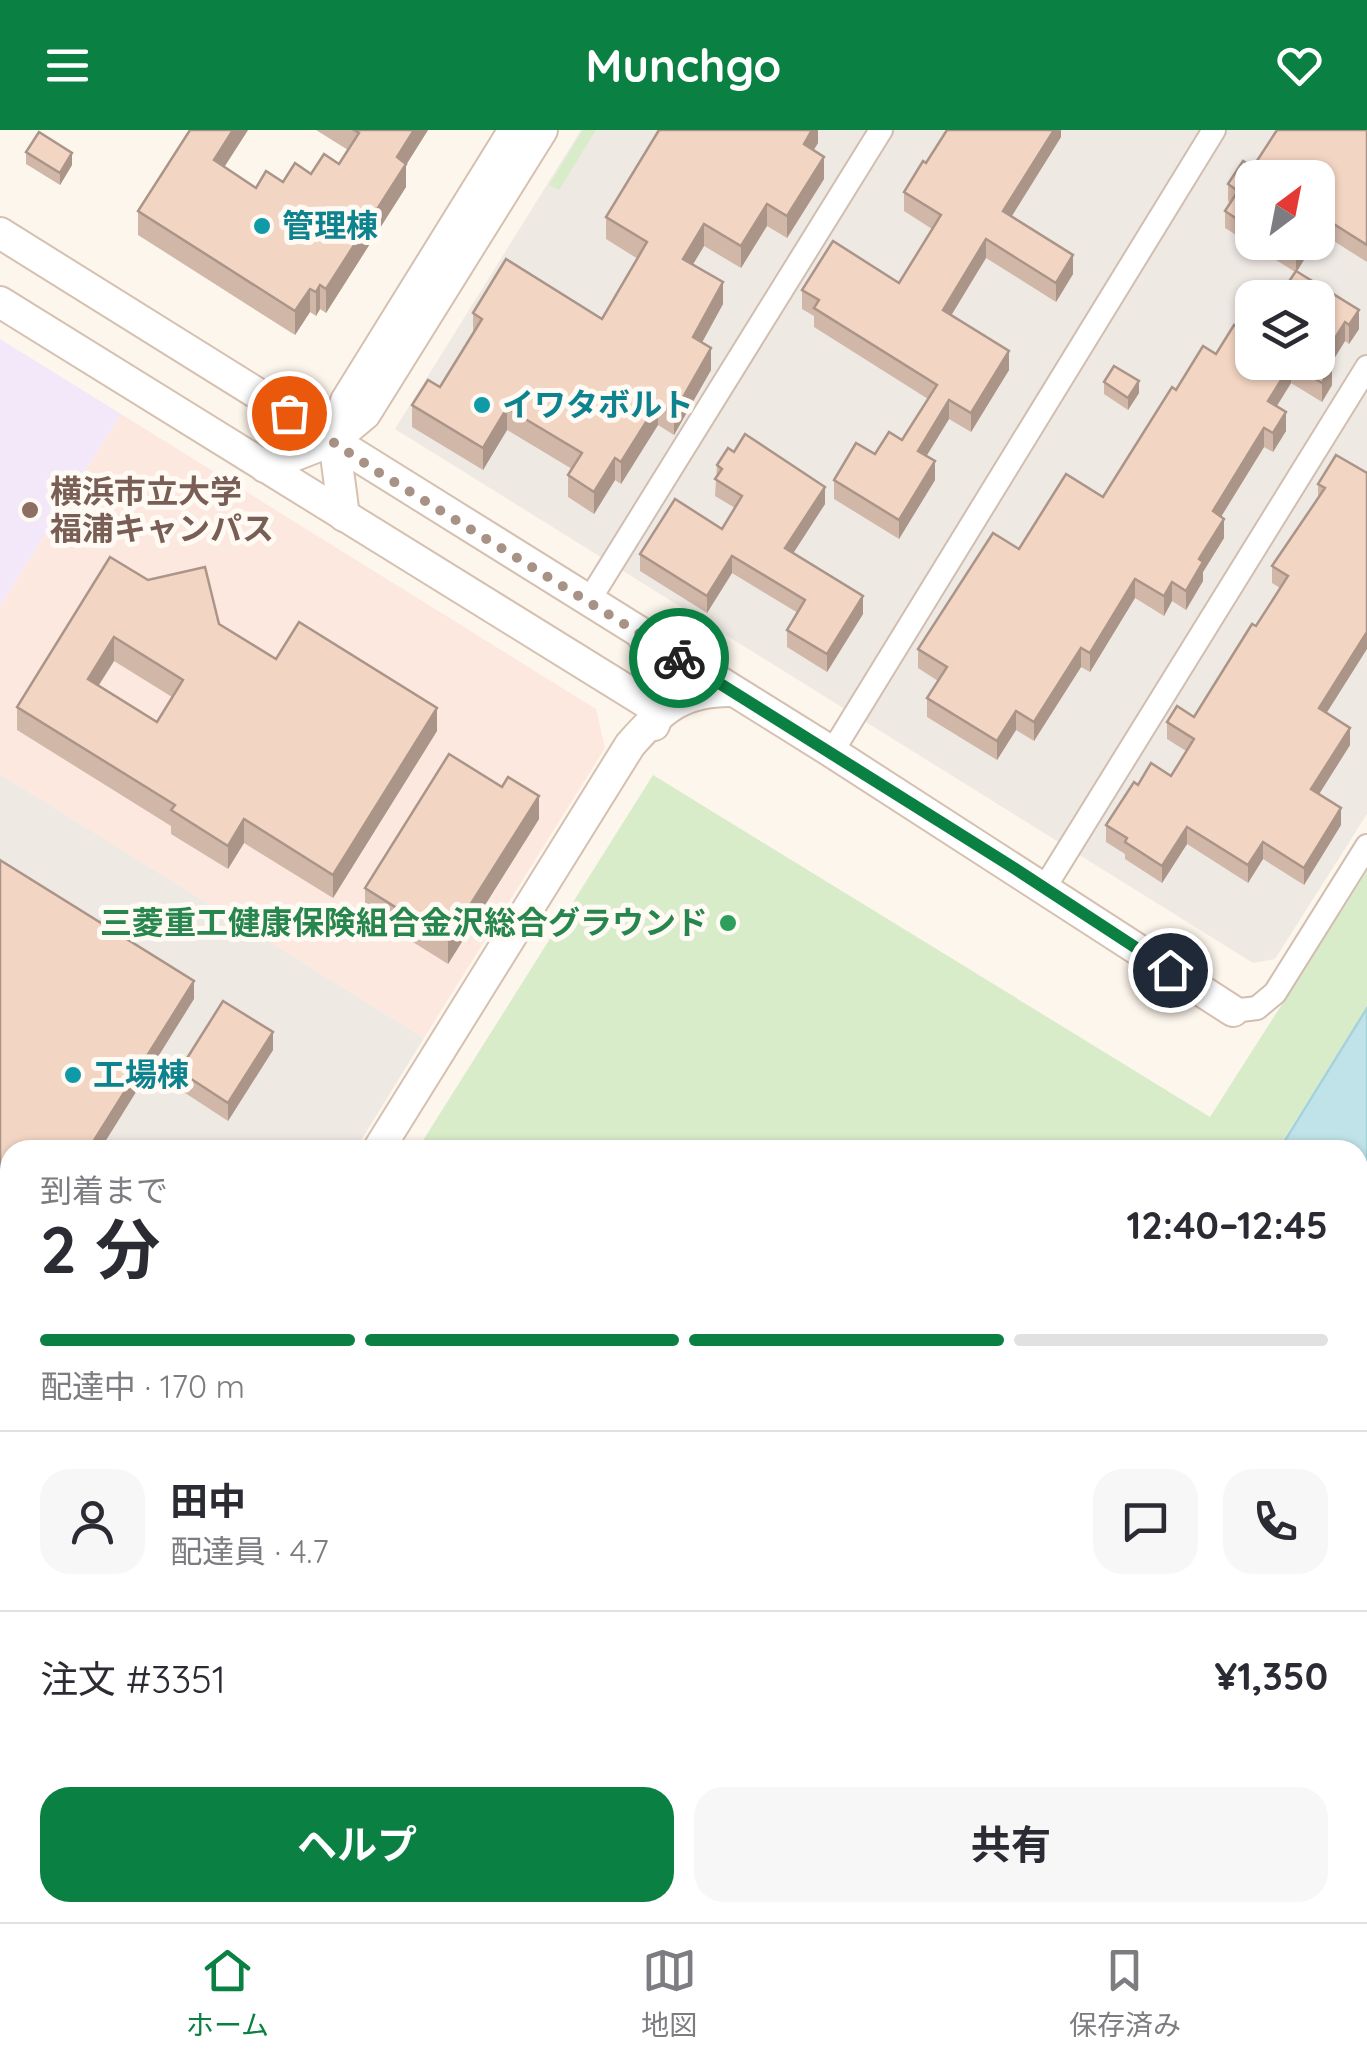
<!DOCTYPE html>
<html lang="ja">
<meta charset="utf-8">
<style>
:root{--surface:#fff;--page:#f7f7f7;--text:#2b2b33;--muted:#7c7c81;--line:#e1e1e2;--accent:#0b8043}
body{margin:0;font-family:Quicksand,"Noto Sans JP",sans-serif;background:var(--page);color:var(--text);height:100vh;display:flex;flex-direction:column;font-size:38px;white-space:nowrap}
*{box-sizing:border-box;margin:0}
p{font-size:32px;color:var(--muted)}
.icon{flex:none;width:55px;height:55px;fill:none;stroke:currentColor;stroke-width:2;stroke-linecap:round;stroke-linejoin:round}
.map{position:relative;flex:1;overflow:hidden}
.side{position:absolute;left:0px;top:1010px;width:1368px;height:782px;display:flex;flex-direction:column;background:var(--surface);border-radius:30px 30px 0 0;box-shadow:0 2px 8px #0004}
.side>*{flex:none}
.needle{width:65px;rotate:32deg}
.controls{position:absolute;left:1235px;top:30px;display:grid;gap:20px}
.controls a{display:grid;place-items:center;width:100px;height:100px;border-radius:20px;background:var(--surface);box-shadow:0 2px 8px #0004;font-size:50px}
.pin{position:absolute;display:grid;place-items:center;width:85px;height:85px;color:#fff;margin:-42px;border:5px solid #fff;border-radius:50%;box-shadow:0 2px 10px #0007}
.courier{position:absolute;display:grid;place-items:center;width:100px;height:100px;margin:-50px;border:8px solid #0b8043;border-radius:50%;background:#fff;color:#222;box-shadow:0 2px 12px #0007}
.head em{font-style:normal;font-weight:700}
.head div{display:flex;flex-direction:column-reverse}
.head{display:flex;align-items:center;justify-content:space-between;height:170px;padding:0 40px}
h1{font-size:65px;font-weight:700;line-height:75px}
.bar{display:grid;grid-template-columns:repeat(4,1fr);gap:15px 10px;align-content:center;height:120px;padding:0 40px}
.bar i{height:12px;border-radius:8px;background:var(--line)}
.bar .on{background:var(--accent)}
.bar p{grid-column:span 4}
.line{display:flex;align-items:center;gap:25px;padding:0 40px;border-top:2px solid var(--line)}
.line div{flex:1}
.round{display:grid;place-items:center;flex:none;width:105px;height:105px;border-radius:30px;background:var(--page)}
.cta{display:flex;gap:20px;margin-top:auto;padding:20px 40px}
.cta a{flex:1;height:115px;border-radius:30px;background:var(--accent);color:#fff;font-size:40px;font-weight:700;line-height:115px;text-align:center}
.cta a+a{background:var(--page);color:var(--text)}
header{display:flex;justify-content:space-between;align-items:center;height:130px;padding:0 40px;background:var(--accent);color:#fff;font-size:45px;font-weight:700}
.tabs{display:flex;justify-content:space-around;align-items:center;height:140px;border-top:2px solid var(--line);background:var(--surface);font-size:28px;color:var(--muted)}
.tabs a{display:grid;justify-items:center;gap:5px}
.tabs .on{color:var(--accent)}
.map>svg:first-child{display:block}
.commercial{fill:#fde8e0}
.industrial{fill:#efe9e4;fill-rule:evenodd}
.education{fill:#f3e8fa}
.green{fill:#d8ecc9}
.water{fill:#bfe3e8;stroke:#a5d3da;stroke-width:2.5}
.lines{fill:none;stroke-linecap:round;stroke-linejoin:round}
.taxiway{stroke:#dbcfda;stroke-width:60}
.street-casing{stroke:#d1beb0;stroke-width:26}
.secondary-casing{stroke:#d6c0b0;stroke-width:34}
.street{stroke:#fff;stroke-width:22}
.secondary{stroke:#fff;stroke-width:30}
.wall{fill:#d1b7a8;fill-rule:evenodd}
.shaded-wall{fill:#aa9588}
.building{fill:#f3d5c3;stroke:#aa9588;stroke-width:2.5;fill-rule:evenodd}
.done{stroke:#a89285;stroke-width:10;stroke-dasharray:0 18}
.route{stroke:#0b8043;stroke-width:12}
.culture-dot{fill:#0f9aa8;stroke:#fffaf3;stroke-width:4}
.education-dot{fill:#8d6e63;stroke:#fffaf3;stroke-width:4}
.leisure-dot{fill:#2e9e5b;stroke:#fffaf3;stroke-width:4}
.labels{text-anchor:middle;stroke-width:10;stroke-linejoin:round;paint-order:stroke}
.culture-label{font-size:32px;font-weight:bold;fill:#0d838f;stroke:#fffaf3;text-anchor:start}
.education-label{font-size:32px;font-weight:bold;fill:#785e54;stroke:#fffaf3;text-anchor:start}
.leisure-label{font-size:32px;font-weight:bold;fill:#27864d;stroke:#fffaf3;text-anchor:end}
</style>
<header><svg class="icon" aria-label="menu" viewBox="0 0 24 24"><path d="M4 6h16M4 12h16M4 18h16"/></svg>Munchgo<svg class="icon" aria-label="heart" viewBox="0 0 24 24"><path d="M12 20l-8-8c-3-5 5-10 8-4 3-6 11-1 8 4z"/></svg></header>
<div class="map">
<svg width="1367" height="1792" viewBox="0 0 1367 1792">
<rect width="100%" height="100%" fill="#fdf6ec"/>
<polygon class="commercial" points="121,284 596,579 605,618 424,908 0,644 0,476"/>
<g class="industrial">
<path d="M 581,0 L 1367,0 L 1367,684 L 1275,829 L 1253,833 L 395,299 ZM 1252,48 L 1318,48 L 1318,112 L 1252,112 ZM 1252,168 L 1318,168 L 1318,232 L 1252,232 Z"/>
<polygon points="0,644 424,908 355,1020 10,1020 10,1575 0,1586"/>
</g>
<polygon class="education" points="0,209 121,284 0,476"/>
<g class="green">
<polygon points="583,0 596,0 559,60 549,55"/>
<polygon points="653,645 1210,987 1367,741 1367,876 1277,1020 417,1020"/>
<polygon points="10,1646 10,1782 61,1783 55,1792 0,1792 0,1652"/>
</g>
<polygon class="water" points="1367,878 1367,1792 799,1792 805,1782 1358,1782 1358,1020 1279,1020"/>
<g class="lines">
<polyline class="taxiway" points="487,1792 513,1782"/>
<defs>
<g id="street">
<polyline points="588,472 881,0"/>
<polyline points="832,622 1214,0"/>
<polyline points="1045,757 1367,237"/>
<polyline points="1233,881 1257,878 1275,863 1367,716"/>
</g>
<g id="secondary">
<polyline points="0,103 832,622 1233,881"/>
<polyline points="0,172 660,581"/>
<polyline points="265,337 334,310 365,284 542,0"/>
<polyline points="344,386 334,310 346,271 514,0"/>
<path d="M 643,507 C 661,533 667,565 654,595"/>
<path d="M 378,1020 L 630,615 C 662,579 682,560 733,561"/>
<polyline points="0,1614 10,1605"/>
</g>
</defs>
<use href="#street" class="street-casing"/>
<use href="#secondary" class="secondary-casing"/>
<use href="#street" class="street"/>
<use href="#secondary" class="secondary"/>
</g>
<g class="wall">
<polygon points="248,0 224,37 256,58 283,52 339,34 348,20 316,0 428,0 406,35 406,57 326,183 320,179 316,186 310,182 295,205 138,105 138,81"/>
<polygon points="818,0 818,13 813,20 824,49 787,108 767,96 741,138 704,116 693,134 723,174 702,212 711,240 674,305 658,295 621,354 615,350 594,384 568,367 568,345 572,339 507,300 483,340 412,297 412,275 440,257 473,202 473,183 602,189 638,129 606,109 606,87"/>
<polygon points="1061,0 1061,7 1012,86 1073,144 1056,172 986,128 951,185 1009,240 971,302 949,289 926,326 935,350 899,409 834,369 834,350 875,324 902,310 928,269 814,197 814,186 802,179 802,160 899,153 932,99 904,81 904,62 926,33"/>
<polygon points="1367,0 1367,132 1321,103 1252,48 1252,112 1315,112 1297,141 1359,199 1349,214 1345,211 1331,234 1332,255 1322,272 1291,253 1277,276 1286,301 1273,322 1264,317 1221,386 1224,408 1203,442 1203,451 1186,480 1172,471 1164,486 1135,468 1090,542 1081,537 1034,611 1016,600 997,630 927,587 927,568 938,551 918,538 918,519 1019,419 1103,367 1176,260 1216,224 1252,207 1295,142 1225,98 1225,81 1230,73 1228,71 1228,54 1253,37"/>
<polygon points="26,22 72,35 60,55 26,34"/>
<polygon points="1104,252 1139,263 1128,280 1104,264"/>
<polygon points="1336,325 1327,583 1350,615 1319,664 1341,695 1304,755 1263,729 1248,753 1187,714 1162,753 1125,729 1125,724 1106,712 1106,695 1138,655 1171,646 1186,621 1167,609 1167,592 1194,587 1256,496 1280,458 1272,453 1272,436 1318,367 1318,354"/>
<polygon points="717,335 825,374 793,423 863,484 827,542 787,517 787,500 798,483 732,443 707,483 640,441 640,424 722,399 735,378 715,366"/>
<path d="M 110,427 L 276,529 L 437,601 L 333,768 L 244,713 L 228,739 L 171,704 L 171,696 L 17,600 L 17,577 ZM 114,531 L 172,567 L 157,592 L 99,555 Z"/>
<polygon points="502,657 539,689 448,834 365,782 365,758"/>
<polygon points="273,920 228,991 179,959 179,941"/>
</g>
<g class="shaded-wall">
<polygon points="233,0 248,0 214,53 214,30"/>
<polygon points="414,0 428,0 406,35 406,57 326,183 326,159 397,27"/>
<polygon points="812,0 818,0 818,13 804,36 804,14"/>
<polygon points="1054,0 1061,0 1061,7 1003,100 1003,81"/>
<polygon points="72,23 72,35 60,55 60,43"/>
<polygon points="824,27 824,49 787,108 787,86"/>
<polygon points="767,74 767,96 741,138 741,116"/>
<polygon points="1321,86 1321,103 1318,108 1318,91"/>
<polygon points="704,94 704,116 683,151 683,129"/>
<polygon points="986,109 986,128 943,199 943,180"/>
<polygon points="1304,112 1315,112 1296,143 1296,126"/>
<polygon points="1073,125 1073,144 1056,172 1056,153"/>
<polygon points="723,152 723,174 693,229 693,207"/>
<polygon points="320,155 320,179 316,186 316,162"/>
<polygon points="310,159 310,182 295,205 295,181"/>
<polygon points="1359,180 1359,199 1349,214 1349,195"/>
<polygon points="1345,192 1345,211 1322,248 1322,229"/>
<polygon points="711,218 711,240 674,305 674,283"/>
<polygon points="1009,221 1009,240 971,302 971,283"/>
<polygon points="1291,234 1291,253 1268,290 1268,271"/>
<polygon points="1332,236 1332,255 1322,272 1322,253"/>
<polygon points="1139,251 1139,263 1128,280 1128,268"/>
<polygon points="949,270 949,289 918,340 918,321"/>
<polygon points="658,273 658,295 621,354 621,332"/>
<polygon points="507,278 507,300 483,340 483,318"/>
<polygon points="1286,282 1286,301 1273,322 1273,303"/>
<polygon points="1264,298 1264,317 1213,400 1213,381"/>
<polygon points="615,328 615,350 594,384 594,362"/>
<polygon points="935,331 935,350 899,409 899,390"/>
<polygon points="825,357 825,374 785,436 785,418"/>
<polygon points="1224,389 1224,408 1203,442 1203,451 1186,480 1186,461 1199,429"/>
<polygon points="732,426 732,443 707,483 707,466"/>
<polygon points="1135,449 1135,468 1090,542 1090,523"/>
<polygon points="1172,452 1172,471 1164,486 1164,466"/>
<polygon points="863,466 863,484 827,542 827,524"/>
<polygon points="1367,502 1367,519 1319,595 1319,578"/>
<polygon points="114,507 114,531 88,572 88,549"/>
<polygon points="1081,518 1081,537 1034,611 1034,592"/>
<polygon points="437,578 437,601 333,768 333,745"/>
<polygon points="1016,581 1016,600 997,630 997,611"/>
<polygon points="1350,598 1350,615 1311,677 1311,659"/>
<polygon points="539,666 539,689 448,834 448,810"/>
<polygon points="1341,678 1341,695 1304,755 1304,738"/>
<polygon points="244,689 244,713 228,739 228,716"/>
<polygon points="1187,697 1187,714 1162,753 1162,736"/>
<polygon points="1263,712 1263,729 1248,753 1248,735"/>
<polygon points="194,851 194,869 100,1020 88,1020"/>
<polygon points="273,902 273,920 228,991 228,973"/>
<polygon points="10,1145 10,1163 0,1179 0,1161"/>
<polygon points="10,1360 10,1372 0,1388 0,1376"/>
</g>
<g class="building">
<polygon points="190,0 233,0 214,30 256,58 266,41 283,52 295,33 311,44 324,24 339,34 359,3 354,0 414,0 397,27 406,34 326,159 320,155 316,162 310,159 295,181 138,81"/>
<polygon points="659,0 812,0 804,14 824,27 787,86 767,74 741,116 704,94 683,129 723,152 693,207 711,218 674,283 658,273 621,332 615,328 594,362 568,345 582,323 507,278 483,318 412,275 428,250 440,257 482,189 473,183 506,129 602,189 647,112 606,87"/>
<polygon points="947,0 1054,0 1003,81 1073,125 1056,153 986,109 943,180 1009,221 971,283 949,270 918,321 935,331 899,390 834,350 856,313 875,324 889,302 902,310 937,255 814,178 819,170 802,160 833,111 899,153 941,85 904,62 923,31 926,33"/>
<polygon points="1277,0 1367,0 1367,115 1321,86 1318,91 1318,48 1252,48 1252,99 1225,81 1238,61 1228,54 1243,31 1253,37"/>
<polygon points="39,2 72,23 60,43 26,22"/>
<polygon points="1274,112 1304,112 1296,126"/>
<polygon points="1296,141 1359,180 1349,195 1345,192 1322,229 1332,236 1322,253 1291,234 1268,271 1286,282 1273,303 1264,298 1213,381 1224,389 1199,429 1203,432 1186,461 1172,452 1164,466 1135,449 1090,523 1081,518 1034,592 1016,581 997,611 927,568 947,537 918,519 993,403 1019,419 1066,344 1103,367 1172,257 1176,260 1203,216 1216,224 1234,195 1252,207 1252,232 1318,232 1318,168 1278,168"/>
<polygon points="1114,236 1139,251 1128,268 1104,252"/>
<polygon points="745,304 825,357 785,418 863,466 827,524 787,500 805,470 732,426 707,466 640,424 675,369 722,399 742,366 715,349 722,339 717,335 728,318 734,322"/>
<polygon points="1336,325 1367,343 1367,502 1319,578 1350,598 1311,659 1341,678 1304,738 1263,712 1248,735 1187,697 1162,736 1125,712 1127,708 1106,695 1134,652 1138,655 1151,633 1171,646 1194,609 1167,592 1177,576 1194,587 1252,494 1256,496 1288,446 1272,436 1325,358 1318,354"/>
<path d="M 110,427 L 148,450 L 205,437 L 219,494 L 276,529 L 299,492 L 437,578 L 333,745 L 244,689 L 228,716 L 171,680 L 175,675 L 17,577 ZM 114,507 L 183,550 L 157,592 L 88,549 Z"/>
<polygon points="449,624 502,657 508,647 539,666 448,810 365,758"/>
<polygon points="0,730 194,851 88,1020 10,1020 10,1145 0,1161"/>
<polygon points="223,871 273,902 228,973 179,941"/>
<polygon points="10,1217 10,1360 0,1376 0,1233"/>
</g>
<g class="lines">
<polyline class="done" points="289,283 378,342 679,528"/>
<polyline class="route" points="679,528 1014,738 1170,840"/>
</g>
<g class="culture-dot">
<circle cx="262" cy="96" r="10"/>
<circle cx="482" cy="275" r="10"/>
<circle cx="73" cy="945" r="10"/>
</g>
<circle class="education-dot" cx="30" cy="380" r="10"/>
<circle class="leisure-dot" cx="728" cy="793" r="10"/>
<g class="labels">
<g class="culture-label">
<text x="282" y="107">管理棟</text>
<text x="502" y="286">イワタボルト</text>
<text x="93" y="956">工場棟</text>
</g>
<g class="education-label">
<text x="50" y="373">横浜市立大学<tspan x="50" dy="37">福浦キャンパス</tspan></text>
</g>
<g class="leisure-label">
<text x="708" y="804">三菱重工健康保険組合金沢総合グラウンド</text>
</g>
</g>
</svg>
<div class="controls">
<a><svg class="needle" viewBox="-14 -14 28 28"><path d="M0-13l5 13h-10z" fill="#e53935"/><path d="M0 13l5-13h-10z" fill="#7c7c81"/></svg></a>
<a><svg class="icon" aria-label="layers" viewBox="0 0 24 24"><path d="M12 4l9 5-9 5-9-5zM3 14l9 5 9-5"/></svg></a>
</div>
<div class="pin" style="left:289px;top:283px;background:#ea580c"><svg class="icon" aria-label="bag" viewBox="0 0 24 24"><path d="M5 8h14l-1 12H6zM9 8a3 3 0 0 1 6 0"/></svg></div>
<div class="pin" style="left:1170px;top:840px;background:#1f2937"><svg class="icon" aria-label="home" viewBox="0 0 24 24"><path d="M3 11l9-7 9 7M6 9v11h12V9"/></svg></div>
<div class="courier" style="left:679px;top:528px"><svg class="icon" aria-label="bike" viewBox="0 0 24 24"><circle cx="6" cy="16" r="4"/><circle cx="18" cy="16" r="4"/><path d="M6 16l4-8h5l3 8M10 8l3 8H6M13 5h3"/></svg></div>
<section class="side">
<div class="head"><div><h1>2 分</h1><p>到着まで</p></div><em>12:40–12:45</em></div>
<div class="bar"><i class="on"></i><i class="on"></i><i class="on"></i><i></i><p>配達中 · 170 m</p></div>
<div class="line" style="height:180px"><a class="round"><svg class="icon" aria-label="person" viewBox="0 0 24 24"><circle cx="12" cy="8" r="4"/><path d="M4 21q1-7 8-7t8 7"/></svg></a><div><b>田中</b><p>配達員 · 4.7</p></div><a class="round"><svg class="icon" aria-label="chat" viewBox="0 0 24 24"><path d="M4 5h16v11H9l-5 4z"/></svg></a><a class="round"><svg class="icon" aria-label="phone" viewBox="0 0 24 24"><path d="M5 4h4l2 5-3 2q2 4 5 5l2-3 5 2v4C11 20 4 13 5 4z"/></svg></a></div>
<div class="line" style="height:130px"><div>注文 #3351</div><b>¥1,350</b></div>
<div class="cta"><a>ヘルプ</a><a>共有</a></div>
</section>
</div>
<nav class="tabs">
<a class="on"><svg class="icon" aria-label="home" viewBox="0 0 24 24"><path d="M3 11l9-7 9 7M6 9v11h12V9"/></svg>ホーム</a>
<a><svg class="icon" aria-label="map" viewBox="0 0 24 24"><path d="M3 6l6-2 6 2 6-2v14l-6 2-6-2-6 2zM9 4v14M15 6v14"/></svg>地図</a>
<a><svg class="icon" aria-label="saved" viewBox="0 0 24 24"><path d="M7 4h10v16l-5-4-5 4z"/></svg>保存済み</a>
</nav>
